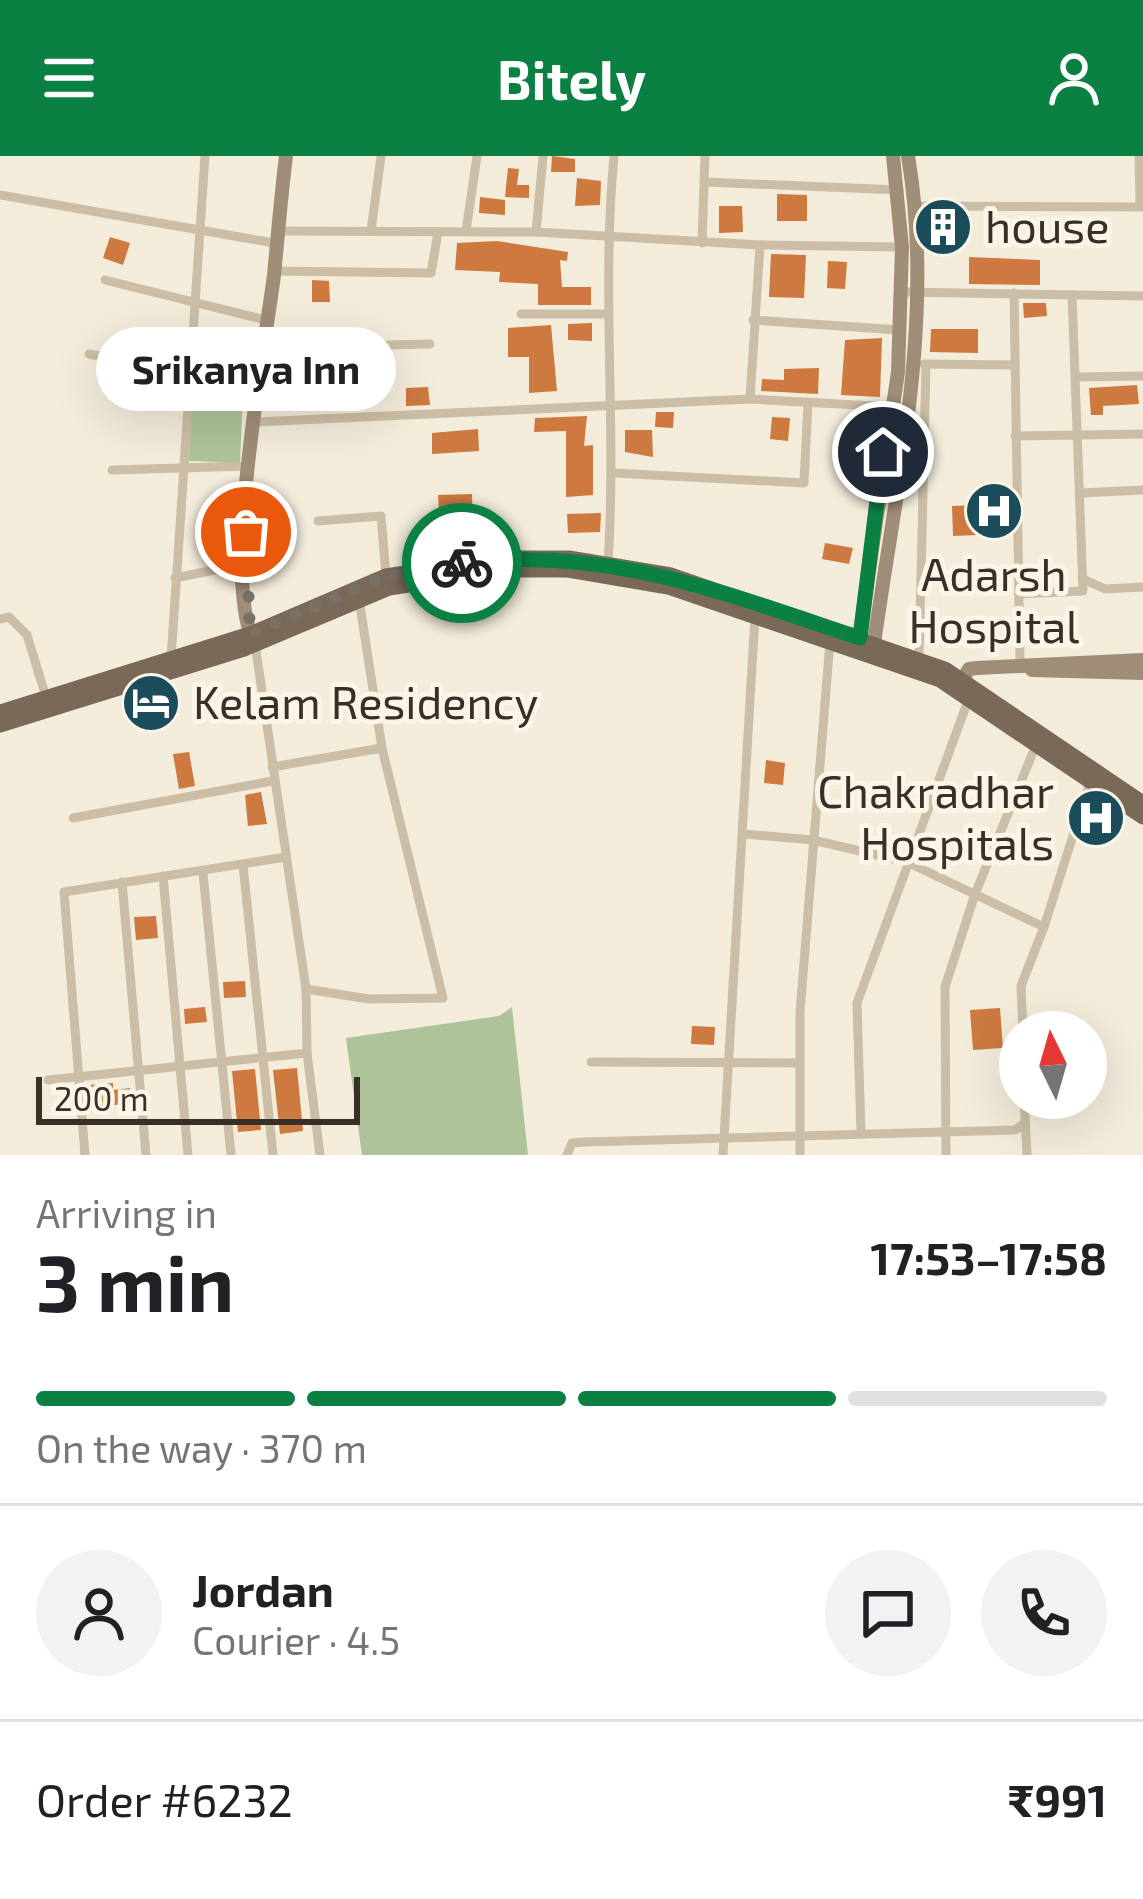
<!DOCTYPE html>
<meta charset="utf-8">
<style>
:root{--surface:#fff;--page:#f2f2f2;--text:#202124;--muted:#757577;--line:#e0e0e0;--accent:#0b8043}
body{margin:0;font-family:"Exo 2",sans-serif;background:var(--page);color:var(--text);height:100vh;display:flex;flex-direction:column;font-size:45px;white-space:nowrap}
*{box-sizing:border-box;margin:0}
p{font-size:39px;color:var(--muted)}
.icon{flex:none;width:66px;height:66px;fill:none;stroke:currentColor;stroke-width:2;stroke-linecap:round;stroke-linejoin:round}
.map{position:relative;height:999px;overflow:hidden}
.drawer{display:flex;flex-direction:column;background:var(--surface);flex:1}
.drawer>*{flex:none}
.needle{width:78px;rotate:355deg}
.buttons{position:absolute;left:999px;top:855px;display:grid;gap:24px}
.buttons a{display:grid;place-items:center;width:108px;height:108px;border-radius:50%;background:var(--surface);box-shadow:0 12px 48px #0002;font-size:60px}
.scale{position:absolute;left:36px;bottom:30px;width:324px;box-sizing:border-box;padding-left:12px;border:6px solid #382f27;border-top:0;font-size:33px;line-height:42px;white-space:nowrap;color:#382f27;-webkit-text-stroke:9px #faf5e7;paint-order:stroke}
.pin{position:absolute;display:grid;place-items:center;width:102px;height:102px;color:#fff;margin:-51px;border:6px solid #fff;border-radius:50%;box-shadow:0 3px 12px #0007}
.courier{position:absolute;display:grid;place-items:center;width:120px;height:120px;margin:-60px;border:9px solid #0b8043;border-radius:50%;background:#fff;color:#222;box-shadow:0 3px 15px #0007}
.bubble{position:absolute;height:84px;border-radius:42px;background:var(--surface);box-shadow:0 12px 48px #0002;font-size:39px;font-weight:700;line-height:84px;text-align:center}
.summary em{font-style:normal;font-weight:700}
.summary div{display:flex;flex-direction:column-reverse}
.summary{display:flex;align-items:center;justify-content:space-between;height:204px;padding:0 36px}
h1{font-size:78px;font-weight:700;line-height:90px}
.bar{display:grid;grid-template-columns:repeat(4,1fr);gap:18px 12px;align-content:center;height:144px;padding:0 36px}
.bar i{height:15px;border-radius:9px;background:var(--line)}
.bar .on{background:var(--accent)}
.bar p{grid-column:span 4}
.line{display:flex;align-items:center;gap:30px;padding:0 36px;border-top:3px solid var(--line)}
.line div{flex:1}
.round{display:grid;place-items:center;flex:none;width:126px;height:126px;border-radius:63px;background:var(--page)}
header{display:flex;justify-content:space-between;align-items:center;height:156px;padding:0 36px;background:var(--accent);color:#fff;font-size:54px;font-weight:700}
.map>svg:first-child{display:block}
.green{fill:#aec39a}
.building{fill:#cd793f}
.lines{fill:none;stroke-linecap:round;stroke-linejoin:round}
.street{stroke:#ccbea6;stroke-width:9}
.secondary{stroke:#a08d77;stroke-width:14}
.primary{stroke:#7a6957;stroke-width:15}
.done{stroke:#797166;stroke-width:12;stroke-dasharray:0 21.6}
.route{stroke:#0b8043;stroke-width:15}
.labels{text-anchor:middle;stroke-width:10;stroke-linejoin:round;paint-order:stroke}
.poi-label{font-size:45px;fill:#382f27;stroke:#faf5e7;text-anchor:start}
</style>
<header><svg class="icon" aria-label="menu" viewBox="0 0 24 24"><path d="M4 6h16M4 12h16M4 18h16"/></svg>Bitely<svg class="icon" aria-label="person" viewBox="0 0 24 24"><circle cx="12" cy="8" r="4"/><path d="M4 21q1-7 8-7t8 7"/></svg></header>
<div class="map">
<svg width="1143" height="999" viewBox="0 0 1143 999">
<rect width="100%" height="100%" fill="#f3ecdb"/>
<g class="green">
<polygon points="192,235 243,238 240,307 189,305"/>
<polygon points="512,851 528,999 362,999 346,882 499,860"/>
</g>
<g class="building">
<polygon points="552,0 575,3 575,16 551,16"/>
<polygon points="508,12 519,13 517,29 529,29 529,42 505,41"/>
<polygon points="577,22 601,25 600,49 575,50"/>
<polygon points="777,38 807,39 807,65 777,65"/>
<polygon points="480,41 505,44 505,59 479,57"/>
<polygon points="719,50 742,50 743,76 719,77"/>
<polygon points="961,60 961,80 927,80 927,61"/>
<polygon points="110,81 130,87 123,109 103,102"/>
<polygon points="497,85 568,96 567,105 560,104 562,131 591,131 591,149 538,149 538,128 499,126 500,116 455,114 457,87"/>
<polygon points="771,98 806,99 804,142 769,141"/>
<polygon points="969,101 1040,104 1040,129 969,128"/>
<polygon points="828,105 847,106 845,133 827,132"/>
<polygon points="312,124 329,125 330,146 312,146"/>
<polygon points="1023,147 1046,147 1047,160 1024,162"/>
<polygon points="592,167 592,185 568,184 568,168"/>
<polygon points="551,169 557,235 529,237 529,201 508,201 508,172"/>
<polygon points="931,173 978,173 978,197 930,196"/>
<polygon points="882,182 880,241 841,239 845,184"/>
<polygon points="311,208 312,236 286,237 285,209"/>
<polygon points="819,212 818,238 761,235 762,223 784,224 784,213"/>
<polygon points="1137,229 1139,248 1103,250 1103,259 1091,259 1089,232"/>
<polygon points="428,231 430,249 406,250 406,232"/>
<polygon points="656,256 674,256 673,272 655,271"/>
<polygon points="587,260 584,290 593,289 593,339 566,341 566,275 534,276 535,262"/>
<polygon points="772,261 790,262 788,285 770,283"/>
<polygon points="478,273 479,295 432,298 432,277"/>
<polygon points="625,274 652,274 653,301 625,296"/>
<polygon points="472,338 473,374 440,375 438,339"/>
<polygon points="1003,348 1004,378 953,380 952,350"/>
<polygon points="601,357 600,376 568,377 567,358"/>
<polygon points="825,387 853,392 849,408 822,403"/>
<polygon points="189,596 195,630 179,633 173,598"/>
<polygon points="766,604 785,607 783,629 764,627"/>
<polygon points="261,636 267,668 248,670 245,639"/>
<polygon points="1094,643 1109,653 1101,677 1085,672"/>
<polygon points="156,760 158,782 136,784 134,761"/>
<polygon points="245,825 246,841 224,842 223,826"/>
<polygon points="205,851 207,866 185,868 184,853"/>
<polygon points="1000,852 1003,892 973,894 970,854"/>
<polygon points="692,870 715,871 714,889 691,888"/>
<polygon points="297,912 303,975 280,978 273,914"/>
<polygon points="255,913 261,974 238,976 232,915"/>
<polygon points="113,927 113,934 130,932 131,947 90,952 88,929"/>
</g>
<g class="lines">
<g class="street">
<polyline points="1139,0 1140,50"/>
<polyline points="705,26 899,34"/>
<polyline points="0,39 274,87"/>
<polyline points="917,50 1143,51"/>
<polyline points="276,75 536,76 760,89 902,91"/>
<polyline points="371,75 381,0"/>
<polyline points="466,75 477,0"/>
<polyline points="536,76 543,0"/>
<polyline points="702,87 705,0"/>
<polyline points="274,115 431,117 438,76"/>
<polyline points="105,124 266,164"/>
<polyline points="901,136 1143,140"/>
<polyline points="1014,137 1020,507"/>
<polyline points="521,158 606,158"/>
<polyline points="753,164 899,174"/>
<polyline points="262,192 430,188"/>
<polyline points="89,198 257,232"/>
<polyline points="924,208 1014,209"/>
<polyline points="1076,221 1143,220"/>
<polyline points="750,243 760,89"/>
<polyline points="255,266 750,243 893,251"/>
<polyline points="1015,280 1143,278"/>
<polyline points="112,314 249,310"/>
<polyline points="614,317 804,327 808,246"/>
<polyline points="1080,337 1143,334"/>
<polyline points="318,365 381,360 386,420"/>
<path d="M 608,406 C 617,270 601,136 614,0"/>
<polyline points="175,422 244,408"/>
<polyline points="1083,423 1105,433 1143,431"/>
<polyline points="1019,438 1083,435 1072,139"/>
<polyline points="0,463 9,461 27,479 46,541"/>
<polyline points="255,488 306,833 307,897 320,999"/>
<polyline points="171,503 205,0"/>
<polyline points="919,504 926,209"/>
<polyline points="272,611 382,592"/>
<polyline points="73,662 272,625"/>
<polyline points="744,678 813,684 907,706 1044,771 1090,626"/>
<polyline points="243,709 273,999"/>
<polyline points="203,717 231,999"/>
<polyline points="163,720 188,999"/>
<polyline points="122,726 146,999"/>
<polyline points="306,833 369,843 443,842 382,592 359,443"/>
<polyline points="1023,876 1021,830 1044,771"/>
<polyline points="591,906 798,907"/>
<polyline points="48,924 307,897"/>
<polyline points="1024,942 1027,999"/>
<polyline points="861,977 857,847 969,542"/>
<polyline points="85,999 64,736 286,701"/>
<polyline points="567,999 572,987 585,986 1015,974 1025,967"/>
<polyline points="723,999 755,460"/>
<polyline points="800,999 800,856 830,485"/>
<polyline points="946,999 945,831 975,738 1036,589"/>
</g>
<g class="secondary">
<path d="M 253,484 C 222,417 264,198 274,119 C 278,79 281,40 286,0"/>
<polyline points="858,489 898,216 902,91 893,0"/>
<path d="M 873,495 C 895,333 936,164 908,0"/>
<polyline points="1032,514 1143,517"/>
<polyline points="959,529 969,513 977,512 1143,504"/>
</g>
<g class="primary">
<polyline points="0,556 250,478 386,420 504,402 569,402 671,419 945,513 1143,647"/>
<polyline points="0,569 244,493 389,432 504,414 568,414 668,431 940,524 1143,661"/>
</g>
</g>
<g class="lines">
<polyline class="done" points="246,376 250,478 386,420 462,407"/>
<path class="route" d="M 462,407 C 609,390 724,437 860,482 L 883,296"/>
</g>
<defs>
<symbol id="building-disc" viewBox="-11 -11 22 22"><circle r="9.5" fill="#1a4c5c" stroke="#faf5e7"/><path d="M-4-6H4V6H1V3H-1V6H-4ZM-2.5-4.3h1.7v1.8h-1.7ZM.8-4.3h1.7v1.8H.8ZM-2.5-1h1.7V.8h-1.7ZM.8-1h1.7V.8H.8Z" fill="#fff"/></symbol>
<symbol id="hospital-disc" viewBox="-11 -11 22 22"><circle r="9.5" fill="#1a4c5c" stroke="#faf5e7"/><path d="M-5-5h3v3.5h4V-5h3V5h-3V1.5h-4V5h-3Z" fill="#fff"/></symbol>
<symbol id="hotel-disc" viewBox="-11 -11 22 22"><circle r="9.5" fill="#1a4c5c" stroke="#faf5e7"/><path d="M-6-4.5h1.5V1H6V5H4.5V3h-9V5H-6ZM-4 0a1.8 1.8 0 1 1 3.6 0ZM.5 0V-2.5h3Q6-2.5 6 0Z" fill="#fff"/></symbol>
</defs>
<g fill-rule="evenodd">
<use href="#building-disc" x="910" y="38" width="66" height="66"/>
<use href="#hospital-disc" x="961" y="322" width="66" height="66"/>
<use href="#hotel-disc" x="118" y="514" width="66" height="66"/>
<use href="#hospital-disc" x="1063" y="629" width="66" height="66"/>
</g>
<g class="labels">
<g class="poi-label">
<text x="985" y="87">house</text>
<text x="994" y="435" text-anchor="middle">Adarsh<tspan x="994" dy="52">Hospital</tspan></text>
<text x="193" y="563">Kelam Residency</text>
<text x="1054" y="652" text-anchor="end">Chakradhar<tspan x="1054" dy="52">Hospitals</tspan></text>
</g>
</g>
</svg>
<div class="buttons">
<a><svg class="needle" viewBox="-14 -14 28 28"><path d="M0-13l5 13h-10z" fill="#e53935"/><path d="M0 13l5-13h-10z" fill="#757577"/></svg></a>
</div>
<div class="scale">200 m</div>
<div class="pin" style="left:246px;top:376px;background:#ea580c"><svg class="icon" aria-label="bag" viewBox="0 0 24 24"><path d="M5 8h14l-1 12H6zM9 8a3 3 0 0 1 6 0"/></svg></div>
<div class="pin" style="left:883px;top:296px;background:#1f2937"><svg class="icon" aria-label="home" viewBox="0 0 24 24"><path d="M3 11l9-7 9 7M6 9v11h12V9"/></svg></div>
<div class="courier" style="left:462px;top:407px"><svg class="icon" aria-label="bike" viewBox="0 0 24 24"><circle cx="6" cy="16" r="4"/><circle cx="18" cy="16" r="4"/><path d="M6 16l4-8h5l3 8M10 8l3 8H6M13 5h3"/></svg></div>
<div class="bubble" style="left:96px;top:171px;width:300px">Srikanya Inn</div>
</div>
<section class="drawer">
<div class="summary"><div><h1>3 min</h1><p>Arriving in</p></div><em>17:53–17:58</em></div>
<div class="bar"><i class="on"></i><i class="on"></i><i class="on"></i><i></i><p>On the way · 370 m</p></div>
<div class="line" style="height:216px"><a class="round"><svg class="icon" aria-label="person" viewBox="0 0 24 24"><circle cx="12" cy="8" r="4"/><path d="M4 21q1-7 8-7t8 7"/></svg></a><div><b>Jordan</b><p>Courier · 4.5</p></div><a class="round"><svg class="icon" aria-label="chat" viewBox="0 0 24 24"><path d="M4 5h16v11H9l-5 4z"/></svg></a><a class="round"><svg class="icon" aria-label="phone" viewBox="0 0 24 24"><path d="M5 4h4l2 5-3 2q2 4 5 5l2-3 5 2v4C11 20 4 13 5 4z"/></svg></a></div>
<div class="line" style="height:156px"><div>Order #6232</div><b>₹991</b></div>
</section>
